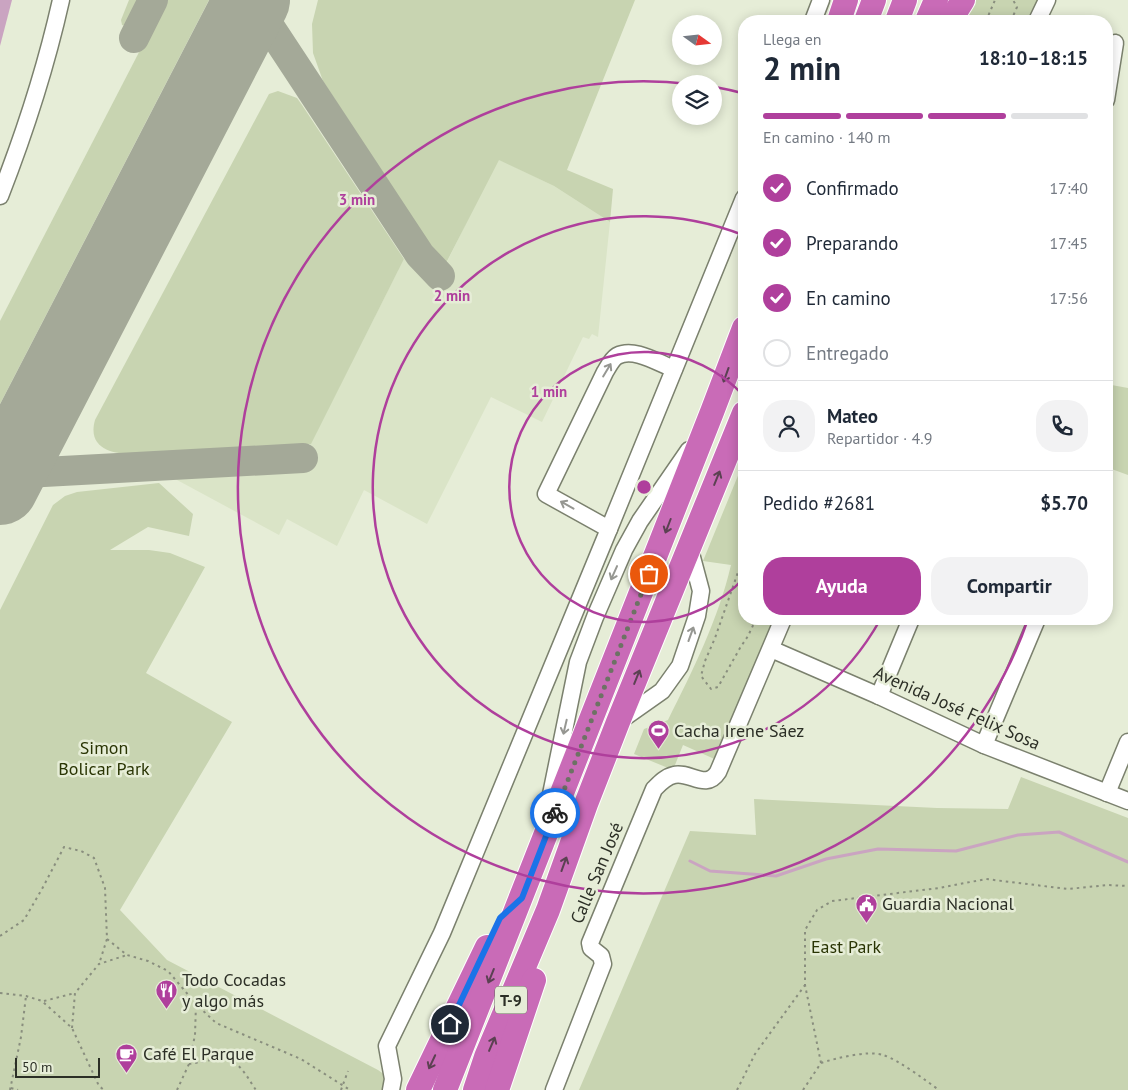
<!DOCTYPE html>
<html lang="es">
<meta charset="utf-8">
<style>
:root{--surface:#fff;--page:#f2f2f3;--text:#1f2937;--muted:#747a83;--line:#e0e1e3;--accent:#af3f9c}
body{margin:0;font-family:"PT Sans",sans-serif;background:var(--page);color:var(--text);height:100vh;display:flex;flex-direction:column;font-size:19px;white-space:nowrap}
*{box-sizing:border-box;margin:0}
p{font-size:16px;color:var(--muted)}
.icon{flex:none;width:28px;height:28px;fill:none;stroke:currentColor;stroke-width:2;stroke-linecap:round;stroke-linejoin:round}
.map{position:relative;flex:1;overflow:hidden}
.side{position:absolute;left:738px;top:15px;width:375px;height:610px;display:flex;flex-direction:column;background:var(--surface);border-radius:20px;box-shadow:0 2px 12px #0003}
.side>*{flex:none}
.needle{width:32px;rotate:105deg}
.tools{position:absolute;left:672px;top:15px;display:grid;gap:10px}
.tools a{display:grid;place-items:center;width:50px;height:50px;border-radius:50%;background:var(--surface);box-shadow:0 2px 12px #0003;font-size:25px}
.scale{position:absolute;left:15px;bottom:12px;width:85px;box-sizing:border-box;padding-left:5px;border:2px solid #2c2f26;border-top:0;font-size:14px;line-height:18px;white-space:nowrap;color:#2c2f26;-webkit-text-stroke:4px #e6edd7;paint-order:stroke}
.pin{position:absolute;display:grid;place-items:center;width:42px;height:42px;color:#fff;margin:-21px;border:2px solid #fff;border-radius:50%;box-shadow:0 1px 5px #0007}
.courier{position:absolute;display:grid;place-items:center;width:50px;height:50px;margin:-25px;border:4px solid #1a73e8;border-radius:50%;background:#fff;color:#222;box-shadow:0 1px 6px #0007}
.overview em{font-style:normal;font-weight:600}
.overview div{display:flex;flex-direction:column-reverse}
.overview{display:flex;align-items:center;justify-content:space-between;height:85px;padding:0 25px}
h1{font-size:32px;font-weight:600;line-height:38px}
.bar{display:grid;grid-template-columns:repeat(4,1fr);gap:8px 5px;align-content:center;height:60px;padding:0 25px}
.bar i{height:6px;border-radius:4px;background:var(--line)}
.bar .selected{background:var(--accent)}
.bar p{grid-column:span 4}
.line{display:flex;align-items:center;gap:12px;padding:0 25px;border-top:1px solid var(--line)}
.line div{flex:1}
.round{display:grid;place-items:center;flex:none;width:52px;height:52px;border-radius:20px;background:var(--page)}
ol{padding:0 25px;list-style:none}
li{display:flex;align-items:center;gap:15px;height:55px}
li p{margin-inline-start:auto}
li .icon{padding:5px;border-radius:50%;background:var(--accent);color:#fff;stroke-width:4}
li:last-child{color:var(--muted)}
li i{width:28px;height:28px;border:2px solid var(--line);border-radius:50%}
.cta{display:flex;gap:10px;margin-top:auto;padding:10px 25px}
.cta a{flex:1;height:58px;border-radius:20px;background:var(--accent);color:#fff;font-size:20px;font-weight:600;line-height:58px;text-align:center}
.cta a+a{background:var(--page);color:var(--text)}
.map>svg:first-child{display:block}
.built{fill:#dae4c7}
.green{fill:#c8d4b1}
.water{fill:#caa4c1}
.lines{fill:none;stroke-linecap:round;stroke-linejoin:round}
.stream{stroke:#caa4c1;stroke-width:3}
.taxiway{stroke:#a4a998;stroke-width:30}
.runway{stroke:#a4a998;stroke-width:76}
.minor-casing{stroke:#7b816e;stroke-width:19}
.highway-casing{stroke:#fff;stroke-width:26}
.path{stroke:#898e7e;stroke-width:2;stroke-dasharray:2.5 4;stroke-linecap:butt}
.minor{stroke:#fff;stroke-width:16}
.highway{stroke:#c96bb7;stroke-width:24}
.oneway{stroke:#969792}
.oneway2{stroke:#5b4152}
.done{stroke:#6d7264;stroke-width:5;stroke-dasharray:0 9}
.route{stroke:#1a73e8;stroke-width:6}
.ring{fill:none;stroke:#af3f9c;stroke-width:2.5}
.labels{text-anchor:middle;stroke-width:5;stroke-linejoin:round;paint-order:stroke}
.shield{fill:#e6edd7;stroke:#64685b;stroke-width:1}
.shield-label{font-size:16px;font-weight:bold;fill:#2c2f26}
.street-label{font-size:18px;fill:#2c2f26;stroke:#e6edd7}
.poi-label{font-size:18px;fill:#2c2f26;stroke:#e6edd7;text-anchor:start}
.park-label{font-size:18px;fill:#2a3504;stroke:#e6edd7}
.centre{fill:#af3f9c;stroke:#e6edd7;stroke-width:2.5}
.ring-label{font-size:15px;text-anchor:middle;font-weight:bold;fill:#af3f9c;stroke:#e6edd7;stroke-width:5;stroke-linejoin:round;paint-order:stroke}
</style>
<div class="map">
<svg width="1128" height="1090" viewBox="0 0 1128 1090">
<rect width="100%" height="100%" fill="#e6edd7"/>
<polygon class="built" points="498,159 554,186 610,222 598,337 592,334 589,339 583,337 542,422 491,397 427,524 364,490 337,546 287,519 279,535 153,467 303,458 404,259 420,255 440,276"/>
<g class="green">
<polygon points="129,0 141,0 126,26 122,25 121,20"/>
<polygon points="166,0 209,0 0,404 0,321"/>
<polygon points="318,0 635,0 567,170 613,189 610,222 554,186 499,160 444,267 323,81 313,53 312,24"/>
<polygon points="972,0 1046,0 1036,21 959,21"/>
<path d="M 278,91 L 297,98 L 302,105 L 404,259 L 311,444 L 133,454 C 112,454 87,448 95,420 L 269,94 Z"/>
<polygon points="1106,384 1128,388 1128,475 1106,467"/>
<path d="M 744,461 L 744,619 L 778,619 L 719,761 L 683,745 L 673,770 L 634,754 L 644,729 L 668,720 C 693,670 718,620 731,565 L 703,561 Z"/>
<polygon points="159,483 193,514 189,536 148,527 110,550 149,550 170,553 205,567 146,673 232,722 120,910 167,960 378,1070 385,1075 389,1090 0,1090 0,610 53,505 65,496 77,492"/>
<polygon points="1021,777 1128,818 1128,1090 579,1090 690,831 756,835 754,799 937,808 1008,809"/>
</g>
<polygon class="water" points="0,0 12,0 0,46"/>
<g class="lines">
<polyline class="stream" points="690,861 710,871 776,876 826,859 878,849 956,851 1018,835 1059,832 1128,862"/>
<g class="taxiway">
<polyline points="252,0 420,255 440,276"/>
<polyline points="134,38 153,0"/>
<polyline points="7,474 303,458"/>
</g>
<polyline class="runway" points="0,487 252,0"/>
<defs>
<g id="minor">
<polyline points="813,21 821,0"/>
<polyline points="1037,21 1047,0"/>
<polyline points="1106,100 1115,43"/>
<path d="M 0,196 C 25,132 46,67 61,0"/>
<path d="M 609,529 L 546,494 L 605,372 C 608,367 612,359 617,356 C 634,347 658,363 674,369"/>
<polyline points="771,649 879,696 984,745 1128,801"/>
<polyline points="879,696 911,619"/>
<polyline points="618,722 662,691 680,666 697,616 701,591 689,546"/>
<polyline points="984,745 1037,619"/>
<polyline points="1107,793 1128,742"/>
<polyline points="548,809 578,662 595,617 624,550 640,521 689,450"/>
<polyline points="391,1090 393,1079 387,1046 442,933 609,529 744,198"/>
<path d="M 554,1090 L 603,964 L 601,956 L 591,948 L 590,943 L 654,789 C 659,784 665,777 674,775 C 690,771 706,791 718,772 L 783,619"/>
</g>
<g id="highway">
<polyline points="839,21 846,0"/>
<polyline points="866,21 874,0"/>
<polyline points="897,21 905,0"/>
<polyline points="927,21 936,0"/>
<polyline points="950,21 963,0"/>
<polyline points="418,1090 487,947"/>
<polyline points="445,1090 712,412 744,328"/>
<polyline points="475,1090 486,1057 548,910 586,804 618,722 744,413"/>
<polyline points="497,1090 534,980"/>
</g>
</defs>
<use href="#minor" class="minor-casing"/>
<use href="#highway" class="highway-casing"/>
<g class="path">
<polyline points="986,21 995,0"/>
<polyline points="1011,21 1017,7 1013,0"/>
<polyline points="744,555 715,638 705,661 701,676 711,689 718,687 740,648 748,636 756,619"/>
<polyline points="0,936 24,920 42,889 64,847 81,851 94,858 105,888 107,939 99,964"/>
<polyline points="107,939 127,955 148,961 168,971 196,1004 216,1023 301,1059 350,1090"/>
<polyline points="0,993 26,996 42,1001 72,1028 99,1086 104,1090"/>
<polyline points="44,1001 75,993"/>
<polyline points="72,1028 75,993 99,964 127,955"/>
<polyline points="821,1063 805,985 805,930 817,910 832,901 939,888 986,879 1068,889 1108,885 1128,886"/>
<path d="M 189,1064 C 203,1062 220,1056 233,1062 C 243,1067 250,1082 256,1090"/>
<polyline points="11,1088 18,1090"/>
<polyline points="10,1090 21,1037 26,996"/>
<polyline points="177,1090 189,1064 195,1035 196,1004"/>
<polyline points="341,1090 348,1071"/>
<polyline points="737,1090 755,1054 805,985"/>
<path d="M 803,1090 L 821,1063 C 836,1058 869,1050 883,1055 C 899,1060 925,1080 939,1090"/>
</g>
<use href="#minor" class="minor"/>
<use href="#highway" class="highway"/>
</g>
<defs><path id="oneway-shaft" d="M-6 0H5M1.5-3L5.5 0L1.5 3" fill="none" stroke-width="1.6" stroke-linecap="round" stroke-linejoin="round" transform="scale(1.25)"/></defs>
<g class="oneway">
<use href="#oneway-shaft" transform="translate(607 370) rotate(-59)"/>
<use href="#oneway-shaft" transform="translate(567 505) rotate(-151)"/>
<use href="#oneway-shaft" transform="translate(614 573) rotate(114)"/>
<use href="#oneway-shaft" transform="translate(691 634) rotate(-70)"/>
<use href="#oneway-shaft" transform="translate(565 727) rotate(103)"/>
</g>
<g class="oneway2">
<use href="#oneway-shaft" transform="translate(726 375) rotate(110)"/>
<use href="#oneway-shaft" transform="translate(717 478) rotate(-68)"/>
<use href="#oneway-shaft" transform="translate(668 526) rotate(111)"/>
<use href="#oneway-shaft" transform="translate(637 677) rotate(-68)"/>
<use href="#oneway-shaft" transform="translate(564 864) rotate(-70)"/>
<use href="#oneway-shaft" transform="translate(491 976) rotate(112)"/>
<use href="#oneway-shaft" transform="translate(492 1044) rotate(-67)"/>
<use href="#oneway-shaft" transform="translate(432 1062) rotate(115)"/>
</g>
<g class="lines">
<polyline class="done" points="555,813 649,574"/>
<polyline class="route" points="450,1024 500,918 522,898 555,813"/>
</g>
<g class="ring">
<path d="M744 578A135 135 0 1 1 744 396"/>
<path d="M880 620A271 271 0 1 1 743 235"/>
<path d="M1028 619A406 406 0 1 1 690 84M715 87A406 406 0 0 1 742 93"/>
</g>
<defs>
<symbol id="stadium-pin" viewBox="-11 -11 22 30"><path d="M0 17L-7.5 6A9.5 9.5 0 1 1 7.5 6Z" fill="#af3f9c" stroke="#e6edd7"/><path d="M0-5a6.5 5 0 1 0 0 10a6.5 5 0 1 0 0-10ZM-3.5-1.8h7v3.6h-7Z" fill="#fff"/></symbol>
<symbol id="civic-pin" viewBox="-11 -11 22 30"><path d="M0 17L-7.5 6A9.5 9.5 0 1 1 7.5 6Z" fill="#af3f9c" stroke="#e6edd7"/><path d="M-.6-6.5H3V-4.5H.6V-3L4-1V1h2V6H-6V1h2V-1L-.6-3ZM-1.2 2.5V6h2.4V2.5Z" fill="#fff"/></symbol>
<symbol id="restaurant-pin" viewBox="-11 -11 22 30"><path d="M0 17L-7.5 6A9.5 9.5 0 1 1 7.5 6Z" fill="#af3f9c" stroke="#e6edd7"/><path d="M-5-6h1v4h1v-4h1v4h1v-4h1v5L-1.5 .5V6h-2V.5L-5-1ZM5-6V6H3V1.5H1.5Q1.5-4 5-6Z" fill="#fff"/></symbol>
<symbol id="cafe-pin" viewBox="-11 -11 22 30"><path d="M0 17L-7.5 6A9.5 9.5 0 1 1 7.5 6Z" fill="#af3f9c" stroke="#e6edd7"/><path d="M-5.5-4.5H6V0H3Q3 3.5 0 3.5H-2.5Q-5.5 3.5-5.5 0ZM3-3.2v2h1.7v-2ZM-6 4.5H4V6H-6Z" fill="#fff"/></symbol>
</defs>
<g fill-rule="evenodd">
<use href="#stadium-pin" x="646" y="718" width="25" height="34"/>
<use href="#civic-pin" x="854" y="892" width="25" height="34"/>
<use href="#restaurant-pin" x="154" y="978" width="25" height="34"/>
<use href="#cafe-pin" x="114" y="1042" width="25" height="34"/>
</g>
<g class="labels">
<rect class="shield" x="495" y="986.5" width="32" height="27" rx="4"/>
<g class="shield-label">
<text x="511" y="1006">T-9</text>
</g>
<g class="street-label">
<text transform="translate(957 708) rotate(24)" y="6">Avenida José Felix Sosa</text>
<text transform="translate(597 873) rotate(-67)" y="6">Calle San José</text>
</g>
<g class="poi-label">
<text x="674" y="737">Cacha Irene Sáez</text>
<text x="882" y="910">Guardia Nacional</text>
<text x="182" y="986">Todo Cocadas<tspan x="182" dy="21">y algo más</tspan></text>
<text x="143" y="1060">Café El Parque</text>
</g>
<g class="park-label">
<text x="104" y="754">Simon<tspan x="104" dy="21">Bolicar Park</tspan></text>
<text x="846" y="953">East Park</text>
</g>
</g>
<circle cx="644" cy="487" r="8" class="centre"/>
<g class="ring-label">
<text x="357" y="205">3 min</text>
<text x="452" y="301">2 min</text>
<text x="549" y="397">1 min</text>
</g>
</svg>
<div class="tools">
<a><svg class="needle" viewBox="-14 -14 28 28"><path d="M0-13l5 13h-10z" fill="#e53935"/><path d="M0 13l5-13h-10z" fill="#747a83"/></svg></a>
<a><svg class="icon" aria-label="layers" viewBox="0 0 24 24"><path d="M12 4l9 5-9 5-9-5zM3 14l9 5 9-5"/></svg></a>
</div>
<div class="scale">50 m</div>
<div class="pin" style="left:649px;top:574px;background:#ea580c"><svg class="icon" aria-label="bag" viewBox="0 0 24 24"><path d="M5 8h14l-1 12H6zM9 8a3 3 0 0 1 6 0"/></svg></div>
<div class="pin" style="left:450px;top:1024px;background:#1f2937"><svg class="icon" aria-label="home" viewBox="0 0 24 24"><path d="M3 11l9-7 9 7M6 9v11h12V9"/></svg></div>
<div class="courier" style="left:555px;top:813px"><svg class="icon" aria-label="bike" viewBox="0 0 24 24"><circle cx="6" cy="16" r="4"/><circle cx="18" cy="16" r="4"/><path d="M6 16l4-8h5l3 8M10 8l3 8H6M13 5h3"/></svg></div>
<section class="side">
<div class="overview"><div><h1>2 min</h1><p>Llega en</p></div><em>18:10–18:15</em></div>
<div class="bar"><i class="selected"></i><i class="selected"></i><i class="selected"></i><i></i><p>En camino · 140 m</p></div>
<ol>
<li><svg class="icon" aria-label="check" viewBox="0 0 24 24"><path d="M5 12l5 5 9-10"/></svg>Confirmado<p>17:40</p></li>
<li><svg class="icon" aria-label="check" viewBox="0 0 24 24"><path d="M5 12l5 5 9-10"/></svg>Preparando<p>17:45</p></li>
<li><svg class="icon" aria-label="check" viewBox="0 0 24 24"><path d="M5 12l5 5 9-10"/></svg>En camino<p>17:56</p></li>
<li><i></i>Entregado</li>
</ol>
<div class="line" style="height:90px"><a class="round"><svg class="icon" aria-label="person" viewBox="0 0 24 24"><circle cx="12" cy="8" r="4"/><path d="M4 21q1-7 8-7t8 7"/></svg></a><div><b>Mateo</b><p>Repartidor · 4.9</p></div><a class="round"><svg class="icon" aria-label="phone" viewBox="0 0 24 24"><path d="M5 4h4l2 5-3 2q2 4 5 5l2-3 5 2v4C11 20 4 13 5 4z"/></svg></a></div>
<div class="line" style="height:65px"><div>Pedido #2681</div><b>$5.70</b></div>
<div class="cta"><a>Ayuda</a><a>Compartir</a></div>
</section>
</div>
